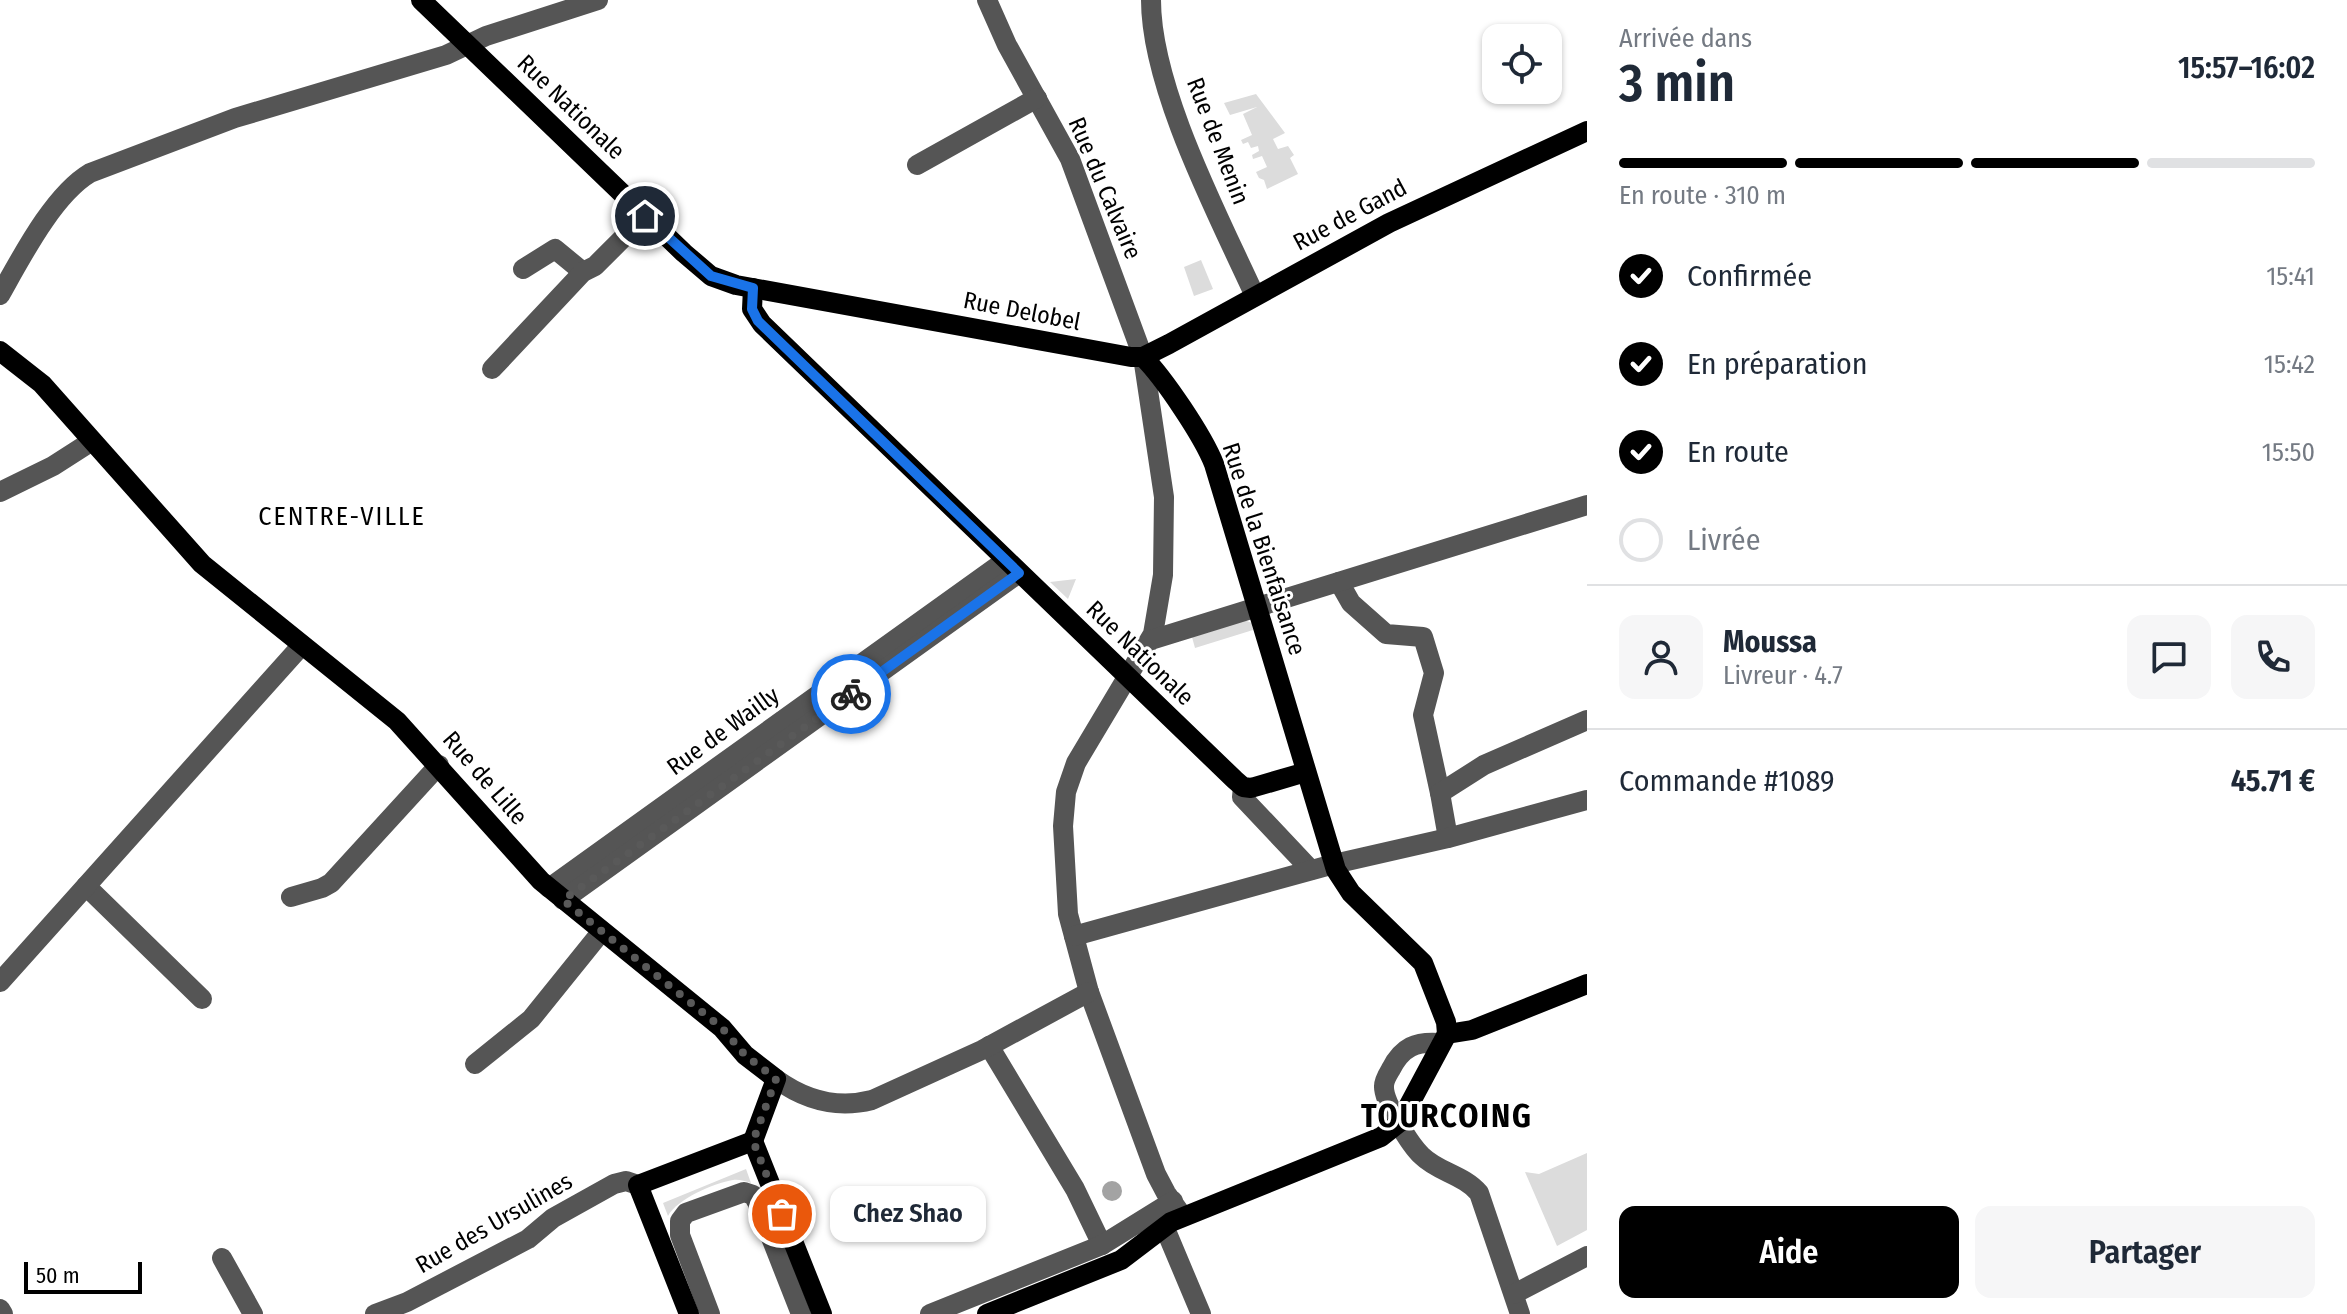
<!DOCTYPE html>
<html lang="fr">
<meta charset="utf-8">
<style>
:root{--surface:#fff;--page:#f6f6f7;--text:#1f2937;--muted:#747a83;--line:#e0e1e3;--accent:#000}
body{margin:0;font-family:"Fira Sans Condensed",sans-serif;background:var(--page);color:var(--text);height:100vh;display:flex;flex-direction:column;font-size:30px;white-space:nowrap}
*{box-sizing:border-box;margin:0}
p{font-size:26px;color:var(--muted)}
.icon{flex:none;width:44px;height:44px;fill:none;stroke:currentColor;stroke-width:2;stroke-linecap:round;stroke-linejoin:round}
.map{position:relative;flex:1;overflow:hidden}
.panel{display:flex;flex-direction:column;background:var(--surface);width:760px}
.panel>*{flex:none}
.tools{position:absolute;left:1482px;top:24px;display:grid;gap:16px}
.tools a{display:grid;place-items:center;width:80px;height:80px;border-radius:16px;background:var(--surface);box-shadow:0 2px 6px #0004;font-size:40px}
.scale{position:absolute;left:24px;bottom:20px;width:118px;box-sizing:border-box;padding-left:8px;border:4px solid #000;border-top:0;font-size:22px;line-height:28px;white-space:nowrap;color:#000;-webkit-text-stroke:6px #fff;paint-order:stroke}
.pin{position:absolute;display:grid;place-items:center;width:68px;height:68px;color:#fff;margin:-34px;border:4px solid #fff;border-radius:50%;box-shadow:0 2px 8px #0007}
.courier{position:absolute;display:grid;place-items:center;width:80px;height:80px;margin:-40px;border:6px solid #1a73e8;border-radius:50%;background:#fff;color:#222;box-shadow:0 2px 10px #0007}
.bubble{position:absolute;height:56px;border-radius:16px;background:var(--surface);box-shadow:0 2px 6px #0004;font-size:26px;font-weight:600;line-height:56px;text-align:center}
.overview em{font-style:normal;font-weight:600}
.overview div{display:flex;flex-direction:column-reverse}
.overview{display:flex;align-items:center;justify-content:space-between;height:136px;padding:0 32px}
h1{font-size:52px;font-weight:600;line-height:60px}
.bar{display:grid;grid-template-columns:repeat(4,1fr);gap:12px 8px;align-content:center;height:96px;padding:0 32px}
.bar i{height:10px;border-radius:6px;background:var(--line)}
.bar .on{background:var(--accent)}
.bar p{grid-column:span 4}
.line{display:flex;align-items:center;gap:20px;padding:0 32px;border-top:2px solid var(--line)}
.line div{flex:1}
.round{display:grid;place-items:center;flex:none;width:84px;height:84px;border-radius:16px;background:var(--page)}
ol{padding:0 32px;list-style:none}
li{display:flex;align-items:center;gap:24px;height:88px}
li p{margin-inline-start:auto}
li .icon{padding:8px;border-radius:50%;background:var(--accent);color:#fff;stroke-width:4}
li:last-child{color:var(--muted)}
li i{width:44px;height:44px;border:4px solid var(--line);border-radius:50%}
.primary-button{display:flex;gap:16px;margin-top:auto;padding:16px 32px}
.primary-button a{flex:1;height:92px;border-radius:16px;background:var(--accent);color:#fff;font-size:32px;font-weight:600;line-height:92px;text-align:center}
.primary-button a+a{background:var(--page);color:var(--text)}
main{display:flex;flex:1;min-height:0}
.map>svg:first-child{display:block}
.green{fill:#dcdcdc}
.water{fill:#a3a3a3}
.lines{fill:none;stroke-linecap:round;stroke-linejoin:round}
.minor{stroke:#555;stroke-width:20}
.major{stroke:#000;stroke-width:20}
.done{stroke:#595959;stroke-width:8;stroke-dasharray:0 14.4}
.route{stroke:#1a73e8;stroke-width:10}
.labels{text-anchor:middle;stroke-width:6;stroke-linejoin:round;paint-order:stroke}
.street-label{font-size:24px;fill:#000;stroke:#fff}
.neighbourhood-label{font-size:26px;letter-spacing:2px;fill:#000;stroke:#fff}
.district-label{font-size:32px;font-weight:bold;letter-spacing:2px;fill:#000;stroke:#fff}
</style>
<main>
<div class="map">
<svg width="1587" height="1314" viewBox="0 0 1587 1314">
<rect width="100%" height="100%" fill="#fff"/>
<g class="green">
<polygon points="1256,94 1285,133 1273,139 1278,149 1288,146 1294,155 1290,158 1298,174 1267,189 1264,180 1259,178 1256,172 1267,167 1262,156 1253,159 1252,155 1259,151 1258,146 1251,148 1248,142 1243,144 1241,140 1252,135 1243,114 1257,107 1230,115 1224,103"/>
<polygon points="1201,260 1213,289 1194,296 1184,267"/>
<polygon points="1076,579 1068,599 1050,582"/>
<polygon points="1244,620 1252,623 1253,630 1195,648 1192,637"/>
<polygon points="1587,1153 1587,1230 1557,1246 1525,1172 1539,1174"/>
<path d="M 746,1169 L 751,1183 C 745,1181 738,1179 733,1180 C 714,1183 677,1199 668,1216 L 663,1203 Z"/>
</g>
<circle class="water" cx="1112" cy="1191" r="10"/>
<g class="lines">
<g class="minor">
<polyline points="987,0 1007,45 1070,159 1143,357 1164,497 1163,575 1153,634 1076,763 1066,792 1063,826 1068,914 1089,992 1156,1174 1166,1193 1179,1211"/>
<path d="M 1151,0 C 1151,88 1218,215 1255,296"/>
<polyline points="917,165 1037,98"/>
<polyline points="523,269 555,249 583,272"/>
<path d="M 0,295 C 21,258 53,195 90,173 L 235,118 L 446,55 L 486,36 L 598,0"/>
<polyline points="492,369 583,272 595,266 645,216"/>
<polyline points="0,492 53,466 92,441"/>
<polyline points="1339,582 1351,603 1386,634 1423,637 1434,673 1423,715 1440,793"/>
<polyline points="1151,640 1587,505"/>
<polyline points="1243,787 1242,797 1311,870"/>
<polyline points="1448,838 1440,793 1484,765 1587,720"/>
<polyline points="86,886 202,999"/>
<polyline points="549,888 1006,560"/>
<polyline points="291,897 322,888 331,883 439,765"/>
<polyline points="563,900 1019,573"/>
<polyline points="1074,936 1334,864 1448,838 1587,800"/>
<polyline points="0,982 302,645"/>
<path d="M 1440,1043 C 1416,1041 1402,1047 1391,1069 C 1388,1074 1384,1080 1384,1086 C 1383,1101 1410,1145 1422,1156 C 1438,1172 1464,1175 1479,1193 L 1520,1314"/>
<polyline points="989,1046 1075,1189 1102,1245"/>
<polyline points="475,1064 531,1019 602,931"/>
<path d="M 776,1079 C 805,1100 837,1109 872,1100 L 982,1050 L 1089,992"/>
<polyline points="1164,1226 1201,1314"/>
<polyline points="222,1258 253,1314"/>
<polyline points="1514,1294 1587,1256"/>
<polyline points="0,1309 3,1314"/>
<polyline points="375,1314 407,1302 528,1239 553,1218 614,1184 626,1181 638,1185"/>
<polyline points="710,1314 680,1235 680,1221 686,1213 744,1192 753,1195 757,1202 801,1314"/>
<polyline points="930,1314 1102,1245 1173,1201"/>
</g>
<g class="major">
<polyline points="421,0 684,253 711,276 736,285 1131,357 1143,357 1169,344 1389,223 1587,131"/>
<polyline points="753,288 752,309 762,324 1235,780 1243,787 1251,788 1306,772"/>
<polyline points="0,351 42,384 202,564 397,721 541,881 722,1028 745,1055 776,1079 753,1141"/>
<path d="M 1143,357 C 1164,378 1203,436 1214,464 L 1336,870 L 1351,893 L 1423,963 L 1446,1022 L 1447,1034"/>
<polyline points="1447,1034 1472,1030 1587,984"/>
<polyline points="753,1141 822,1314"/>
<polyline points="689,1314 638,1185 753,1141"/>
<polyline points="987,1314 1121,1260 1171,1222 1381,1137 1400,1122 1447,1034"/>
</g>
</g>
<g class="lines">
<polyline class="done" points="782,1214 753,1141 776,1079 745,1055 722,1028 563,900 851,694"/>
<polyline class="route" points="645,216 711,276 753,288 752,309 758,321 1019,573 851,694"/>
</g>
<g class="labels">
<g class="street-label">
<text transform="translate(571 107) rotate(44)" y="8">Rue Nationale</text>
<text transform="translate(1218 141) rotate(69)" y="8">Rue de Menin</text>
<text transform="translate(1105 188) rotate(67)" y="8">Rue du Calvaire</text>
<text transform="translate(1350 215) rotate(-28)" y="8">Rue de Gand</text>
<text transform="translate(1022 311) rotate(11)" y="8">Rue Delobel</text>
<text transform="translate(1264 549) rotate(72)" y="8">Rue de la Bienfaisance</text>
<text transform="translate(1140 653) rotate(44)" y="8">Rue Nationale</text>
<text transform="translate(723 731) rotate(-36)" y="8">Rue de Wailly</text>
<text transform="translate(485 778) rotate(49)" y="8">Rue de Lille</text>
<text transform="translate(494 1223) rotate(-30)" y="8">Rue des Ursulines</text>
</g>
<g class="neighbourhood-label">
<text x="342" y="525">CENTRE-VILLE</text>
</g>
<g class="district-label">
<text x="1447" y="1127">TOURCOING</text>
</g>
</g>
</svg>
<div class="tools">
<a><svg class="icon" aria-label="locate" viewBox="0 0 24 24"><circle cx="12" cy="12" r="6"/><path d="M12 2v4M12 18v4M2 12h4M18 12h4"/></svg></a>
</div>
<div class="scale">50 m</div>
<div class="pin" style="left:782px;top:1214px;background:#ea580c"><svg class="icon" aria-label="bag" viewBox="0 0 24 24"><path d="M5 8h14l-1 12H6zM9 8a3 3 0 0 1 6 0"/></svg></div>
<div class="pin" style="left:645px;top:216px;background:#1f2937"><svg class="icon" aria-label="home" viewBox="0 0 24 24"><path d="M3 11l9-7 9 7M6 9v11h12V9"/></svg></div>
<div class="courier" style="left:851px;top:694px"><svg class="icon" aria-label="bike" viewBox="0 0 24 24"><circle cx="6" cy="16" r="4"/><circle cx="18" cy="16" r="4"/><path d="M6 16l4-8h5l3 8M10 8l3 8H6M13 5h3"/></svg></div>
<div class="bubble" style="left:830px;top:1186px;width:156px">Chez Shao</div>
</div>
<section class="panel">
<div class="overview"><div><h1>3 min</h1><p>Arrivée dans</p></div><em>15:57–16:02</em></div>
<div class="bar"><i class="on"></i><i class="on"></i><i class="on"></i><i></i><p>En route · 310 m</p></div>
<ol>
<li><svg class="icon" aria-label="check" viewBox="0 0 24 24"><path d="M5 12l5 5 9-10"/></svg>Confirmée<p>15:41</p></li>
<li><svg class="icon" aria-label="check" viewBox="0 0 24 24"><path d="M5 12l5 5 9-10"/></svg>En préparation<p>15:42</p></li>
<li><svg class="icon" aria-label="check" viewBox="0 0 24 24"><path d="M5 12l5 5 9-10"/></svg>En route<p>15:50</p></li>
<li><i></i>Livrée</li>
</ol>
<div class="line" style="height:144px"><a class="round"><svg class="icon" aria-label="person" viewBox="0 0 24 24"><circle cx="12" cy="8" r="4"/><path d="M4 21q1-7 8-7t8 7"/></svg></a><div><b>Moussa</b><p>Livreur · 4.7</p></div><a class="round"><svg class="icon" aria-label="chat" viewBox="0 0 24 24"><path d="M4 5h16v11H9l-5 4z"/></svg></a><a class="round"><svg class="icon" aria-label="phone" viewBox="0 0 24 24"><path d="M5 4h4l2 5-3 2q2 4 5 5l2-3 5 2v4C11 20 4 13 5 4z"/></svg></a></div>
<div class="line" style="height:104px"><div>Commande #1089</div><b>45.71 €</b></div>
<div class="primary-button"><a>Aide</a><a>Partager</a></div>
</section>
</main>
